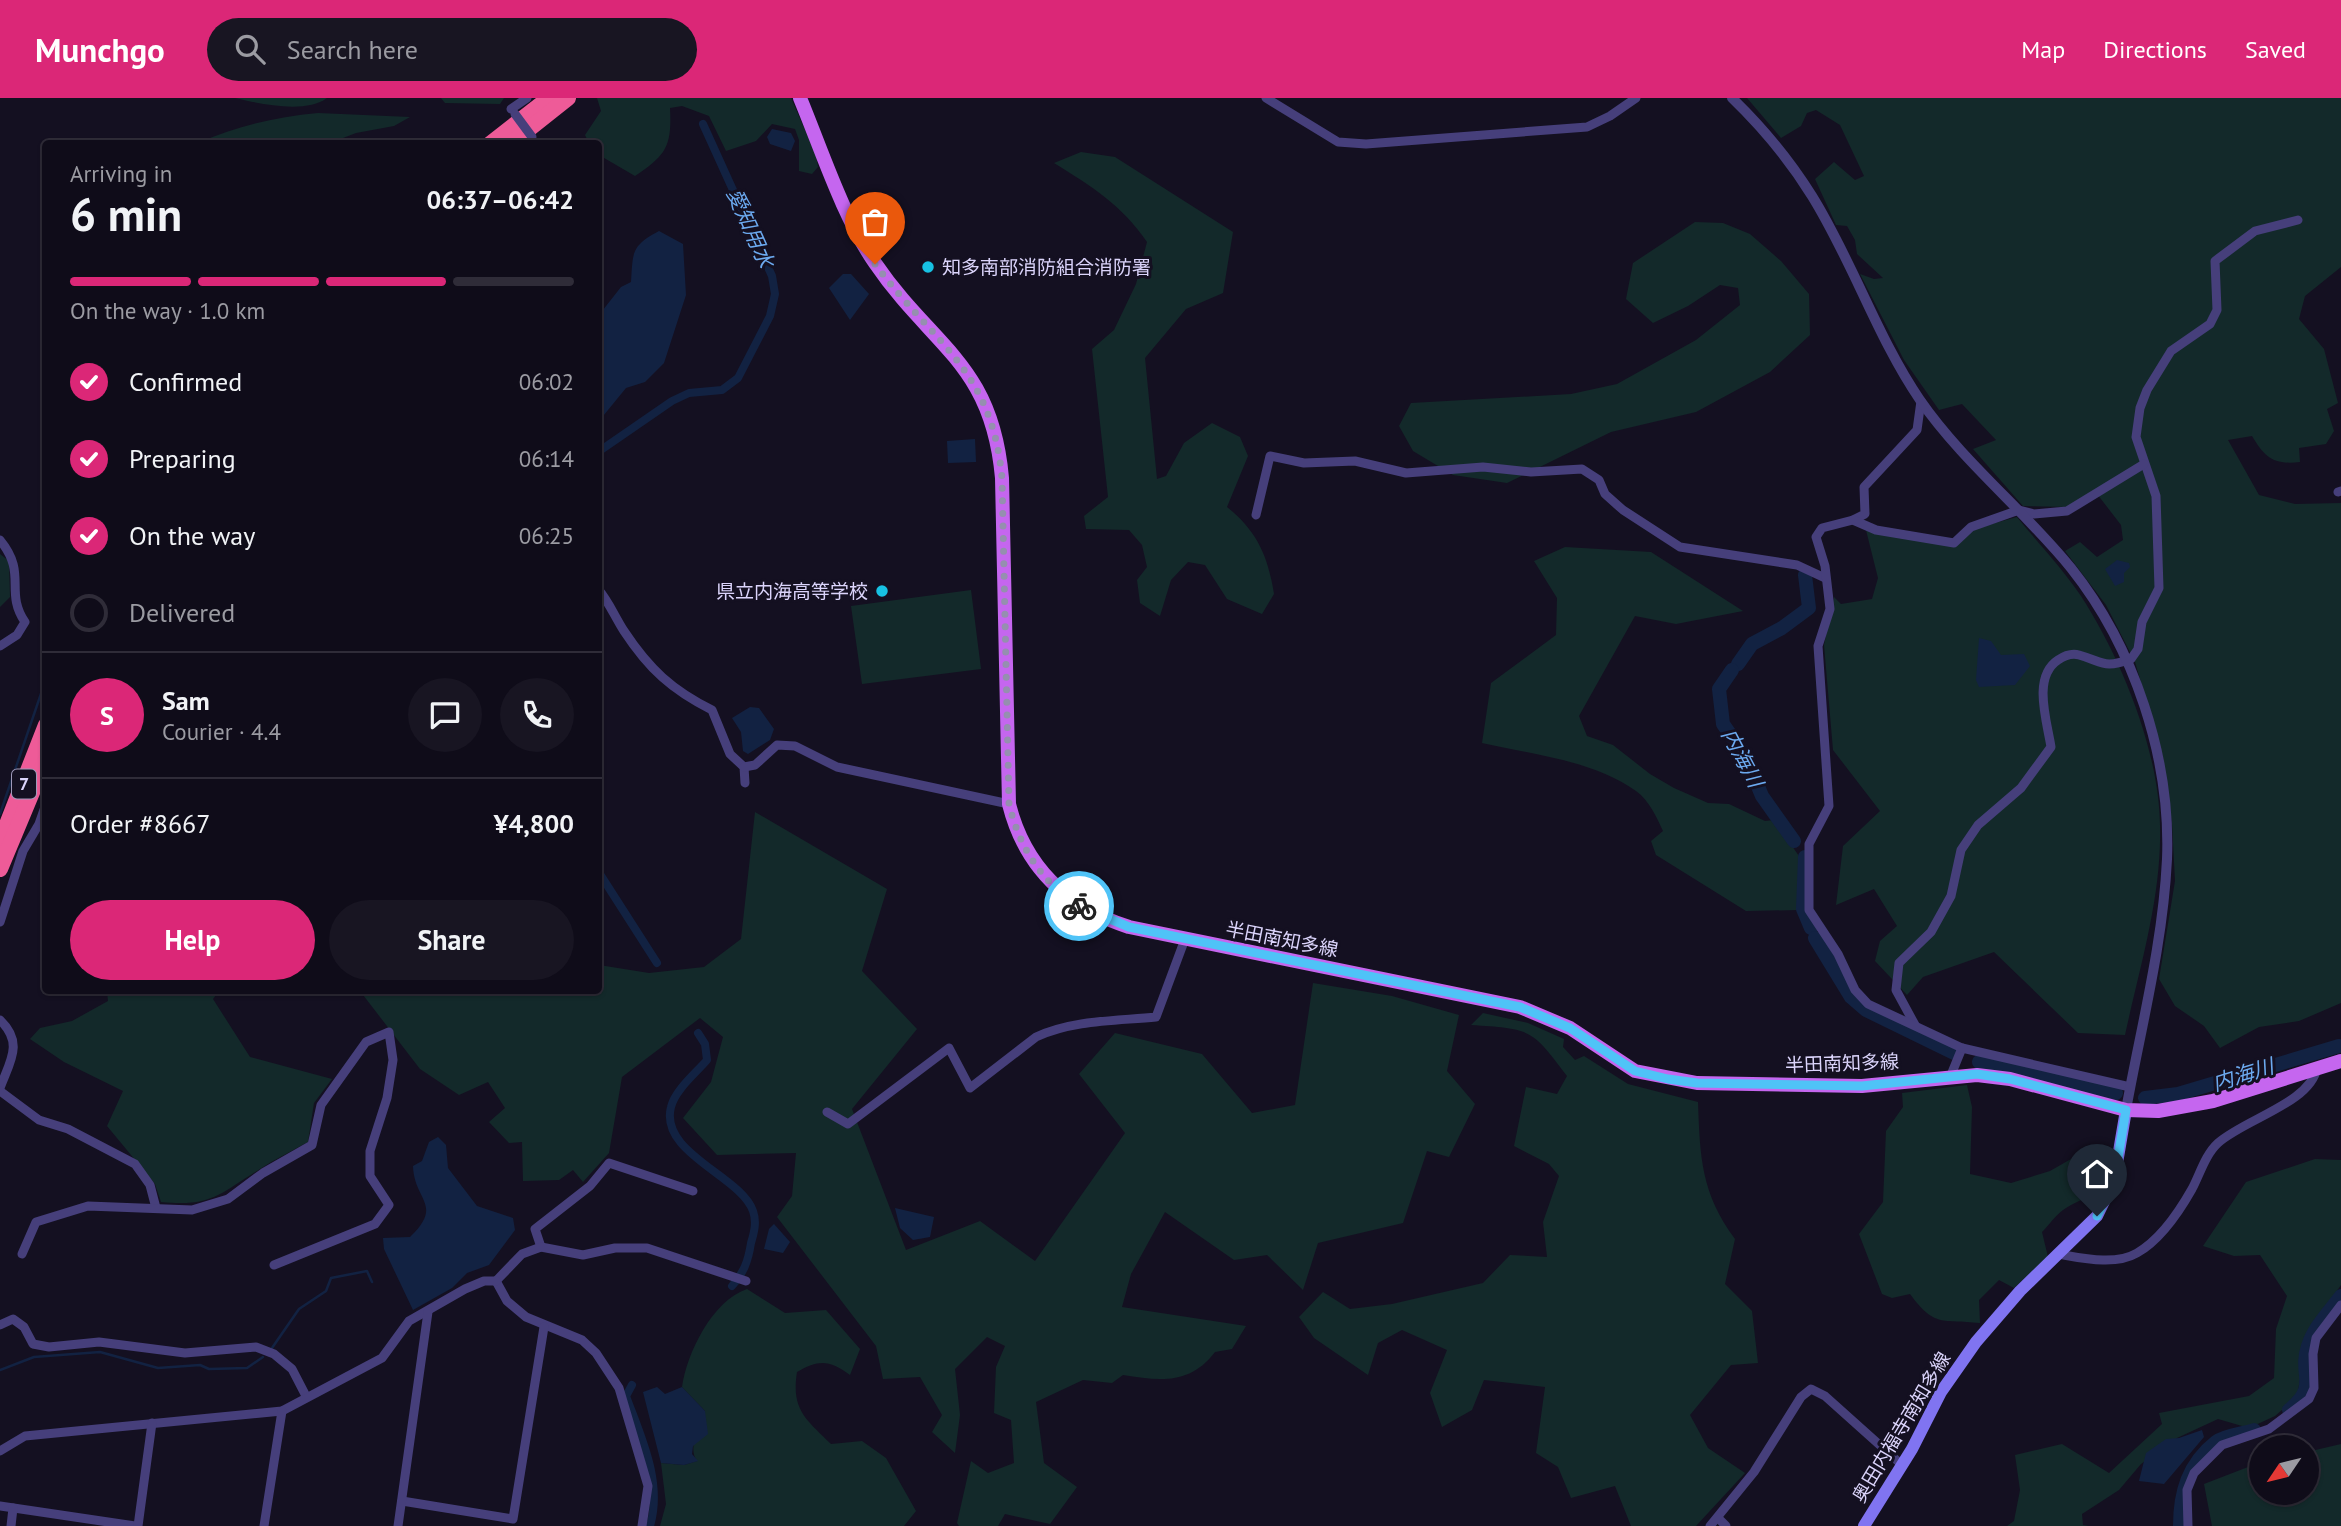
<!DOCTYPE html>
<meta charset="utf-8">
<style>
:root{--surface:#0f0c19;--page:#181522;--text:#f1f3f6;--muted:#9b9ba2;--line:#2f2c38;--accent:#db2777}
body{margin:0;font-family:"PT Sans","Noto Sans JP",sans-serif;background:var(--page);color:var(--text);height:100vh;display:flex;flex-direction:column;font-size:26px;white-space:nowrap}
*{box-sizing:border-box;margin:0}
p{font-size:23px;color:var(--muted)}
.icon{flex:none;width:38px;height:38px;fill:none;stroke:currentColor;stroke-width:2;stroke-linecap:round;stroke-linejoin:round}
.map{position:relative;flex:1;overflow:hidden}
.sheet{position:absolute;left:42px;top:42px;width:560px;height:854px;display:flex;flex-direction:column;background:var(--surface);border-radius:7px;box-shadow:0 2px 5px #0004,0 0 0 2px var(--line)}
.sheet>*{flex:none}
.needle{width:46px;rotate:235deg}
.tools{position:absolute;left:2249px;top:1337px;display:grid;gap:14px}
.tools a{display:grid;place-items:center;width:70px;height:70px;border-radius:50%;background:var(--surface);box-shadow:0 2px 5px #0004,0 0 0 2px var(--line);font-size:35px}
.pin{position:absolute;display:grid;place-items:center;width:60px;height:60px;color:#fff;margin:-72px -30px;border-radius:50% 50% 50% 0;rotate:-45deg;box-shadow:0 0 7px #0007}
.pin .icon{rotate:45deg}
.courier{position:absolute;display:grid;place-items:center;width:70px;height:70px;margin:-35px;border:5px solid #4fc3f7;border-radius:50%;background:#fff;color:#222;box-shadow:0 2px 9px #0007}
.headline em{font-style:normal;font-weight:600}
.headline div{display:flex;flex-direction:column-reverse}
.headline{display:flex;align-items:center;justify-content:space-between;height:119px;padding:0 28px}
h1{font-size:46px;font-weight:600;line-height:52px}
.bar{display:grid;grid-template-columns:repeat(4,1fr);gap:10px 7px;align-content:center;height:84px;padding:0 28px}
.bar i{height:9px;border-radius:5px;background:var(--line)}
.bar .on{background:var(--accent)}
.bar p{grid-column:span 4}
.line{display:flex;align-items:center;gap:18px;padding:0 28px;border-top:2px solid var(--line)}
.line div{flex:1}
.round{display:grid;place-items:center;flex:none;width:74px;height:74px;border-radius:37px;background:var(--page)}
ol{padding:0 28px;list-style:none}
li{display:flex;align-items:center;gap:21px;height:77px}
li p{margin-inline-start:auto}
li .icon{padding:7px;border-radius:50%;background:var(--accent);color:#fff;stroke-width:4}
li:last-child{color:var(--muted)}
li i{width:38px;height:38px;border:4px solid var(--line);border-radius:50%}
.cta{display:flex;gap:14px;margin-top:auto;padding:14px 28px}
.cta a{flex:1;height:80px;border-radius:42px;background:var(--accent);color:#fff;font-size:28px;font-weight:600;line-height:80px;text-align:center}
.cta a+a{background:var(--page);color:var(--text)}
header{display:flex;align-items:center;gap:42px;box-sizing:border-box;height:98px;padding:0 35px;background:var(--accent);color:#fff}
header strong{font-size:33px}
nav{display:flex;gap:38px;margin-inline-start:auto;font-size:24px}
.search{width:490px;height:63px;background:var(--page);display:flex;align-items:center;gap:18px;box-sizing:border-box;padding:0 24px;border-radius:38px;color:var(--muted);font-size:26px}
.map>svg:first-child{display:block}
.green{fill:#13292a}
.water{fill:#122242}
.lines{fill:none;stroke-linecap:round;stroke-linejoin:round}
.stream{stroke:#122242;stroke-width:2.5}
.canal{stroke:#122242;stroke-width:8}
.river{stroke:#122242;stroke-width:14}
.minor{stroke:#463f7b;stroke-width:9}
.tertiary{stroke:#463f7b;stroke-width:10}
.secondary{stroke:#8074f1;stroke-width:12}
.primary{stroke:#c566ef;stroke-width:14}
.motorway{stroke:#ee5b98;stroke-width:16}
.minor-bridge{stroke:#463f7b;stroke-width:9}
.done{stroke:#958faf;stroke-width:7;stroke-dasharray:0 12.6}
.route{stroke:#4fc3f7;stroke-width:9}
.poi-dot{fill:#17c1e3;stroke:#141021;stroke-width:2.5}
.labels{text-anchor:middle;stroke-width:6;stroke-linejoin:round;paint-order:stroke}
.shield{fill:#141021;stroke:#9f99ba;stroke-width:2}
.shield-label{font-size:18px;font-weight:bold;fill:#dbd4fb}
.poi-label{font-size:19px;fill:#dbd4fb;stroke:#141021;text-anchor:start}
.street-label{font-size:19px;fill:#dbd4fb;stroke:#141021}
.water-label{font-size:21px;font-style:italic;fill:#6caaf0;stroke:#141021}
</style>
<header>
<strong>Munchgo</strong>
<div class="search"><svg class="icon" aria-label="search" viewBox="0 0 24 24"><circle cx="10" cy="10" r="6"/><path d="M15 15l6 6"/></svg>Search here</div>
<nav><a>Map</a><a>Directions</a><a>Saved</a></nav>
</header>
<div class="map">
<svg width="2341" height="1428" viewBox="0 0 2341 1428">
<rect width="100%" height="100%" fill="#141021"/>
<g class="green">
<path d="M 235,0 L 327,0 C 306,16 260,6 235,0 Z"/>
<polygon points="441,0 504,0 500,6 445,5"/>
<path d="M 597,0 L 791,0 L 816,57 L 818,69 L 812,76 L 799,73 L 799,42 L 795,31 L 772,26 L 756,43 L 726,53 L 709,18 L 682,8 L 670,10 C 672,49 666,57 635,78 L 599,57 L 598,46 L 589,45 L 585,37 L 601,13 Z"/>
<path d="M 1747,0 L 2341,0 L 2341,169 L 2305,198 L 2299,221 L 2324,251 L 2338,305 L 2327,311 L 2334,333 L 2326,346 L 2299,350 L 2300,364 C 2274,367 2265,360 2252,338 L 2228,342 L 2259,397 L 2295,406 L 2341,405 L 2341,905 L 2299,923 L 2259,929 L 2220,950 L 2204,928 L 2175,908 L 2159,881 L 2175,783 L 2172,726 L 2163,659 L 2135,564 L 2106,507 L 2065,453 L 2080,444 L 2097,459 L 2123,442 L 2121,427 L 2094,392 L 2068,409 L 2023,408 L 1973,351 L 1996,342 L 1962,306 L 1939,312 L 1904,262 L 1860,176 L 1874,181 L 1883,180 L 1857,156 L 1855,142 L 1847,128 L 1836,127 L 1815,81 L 1834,64 L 1855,82 L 1864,78 L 1840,27 L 1816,12 L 1807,15 L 1801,28 L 1781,40 Z"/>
<path d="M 318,15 L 410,19 L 394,28 L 356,35 L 330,45 L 198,45 C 238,28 275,19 318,15 Z"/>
<path d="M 1081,54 L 1115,59 L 1233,134 L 1223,195 L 1186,211 L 1145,260 L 1157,381 L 1166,378 L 1184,345 L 1212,325 L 1240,339 L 1248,358 L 1227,409 C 1257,433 1268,458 1274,496 L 1262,516 L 1227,501 L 1205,467 L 1188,464 L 1171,482 L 1160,518 L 1140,505 L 1137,482 L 1147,469 L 1142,447 L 1129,432 L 1086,431 L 1084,418 L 1108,399 L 1092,251 L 1114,232 L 1136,186 L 1147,144 C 1122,107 1091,88 1054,65 Z"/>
<polygon points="1695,124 1723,125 1750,136 1781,163 1809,196 1810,237 1770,274 1696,314 1611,334 1507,385 1453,377 1413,353 1399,328 1411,305 1571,296 1617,286 1696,242 1740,207 1738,190 1720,187 1688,208 1653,225 1626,201 1633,165"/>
<path d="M 2017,419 C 2038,445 2062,470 2081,498 C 2121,560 2159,652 2160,727 C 2162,798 2140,868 2125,937 L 2078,935 L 1994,854 L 1923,879 L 1907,897 L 1875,863 L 1880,843 L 1897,828 L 1874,791 L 1836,807 L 1843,748 L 1880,713 L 1833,652 L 1824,547 L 1834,499 L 1841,506 L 1872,501 L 1878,480 L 1865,428 L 1954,448 L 1973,431 Z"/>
<path d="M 1565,449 L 1651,454 L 1743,513 L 1676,526 L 1635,518 L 1579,618 L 1587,638 L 1613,647 L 1650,676 L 1674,690 L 1708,705 L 1729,706 L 1765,723 L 1774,722 L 1801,761 L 1799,812 L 1746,813 L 1656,757 L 1651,743 L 1663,733 C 1657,720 1649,702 1636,693 C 1595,663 1531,656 1482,645 L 1491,585 L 1556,537 L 1557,500 L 1534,463 Z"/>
<polygon points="0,456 9,463 10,499 0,509"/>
<polygon points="971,492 981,571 862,586 851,508"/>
<path d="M 755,714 L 887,791 L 862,873 L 917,931 L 852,1011 L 906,1152 L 980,1123 L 1035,1163 L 1125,1035 L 1079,976 L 1115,935 L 1202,956 L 1252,1015 L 1295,1007 L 1313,885 L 1392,898 L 1459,917 L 1447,973 L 1475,1006 L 1449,1059 L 1427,1053 L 1403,1125 L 1318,1145 L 1303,1192 L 1267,1157 L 1234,1162 L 1165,1114 L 1131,1176 L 1122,1209 L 1246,1228 L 1232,1251 L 1215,1254 C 1190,1287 1160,1283 1123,1277 L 1112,1285 L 1083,1282 L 1036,1304 L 1044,1365 L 1077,1389 L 1050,1426 L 1005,1416 L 998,1428 L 959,1428 L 957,1425 L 971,1363 L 988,1375 L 1014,1365 L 1011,1322 L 994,1315 L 996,1269 L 1005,1248 L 987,1239 L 955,1271 L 960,1317 L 955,1355 L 932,1334 L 942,1317 L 920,1279 L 883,1281 L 876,1248 L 777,1119 L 792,1098 L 796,1055 L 717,1057 L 683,1020 L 711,984 L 723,939 L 700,920 L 622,979 L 609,1055 L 583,1084 L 573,1072 L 559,1082 L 523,1083 L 522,1044 L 509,1045 L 489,1024 L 505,1010 L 488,984 L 459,997 L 420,971 L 360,893 L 598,892 L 599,867 L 649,875 L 704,869 L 741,841 Z"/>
<path d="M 107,893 L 219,893 L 213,901 L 250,959 L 332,981 L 314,1005 L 308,1044 C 292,1053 275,1061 260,1071 C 219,1096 212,1109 161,1104 L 155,1086 L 107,1028 L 123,993 L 64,964 L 30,941 L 40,930 L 72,923 L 108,903 Z"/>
<path d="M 1483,915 L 1528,925 L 1564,941 L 1563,949 L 1575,962 L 1584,958 L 1628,986 L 1698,1004 C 1700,1059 1701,1095 1735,1141 L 1725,1186 L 1752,1213 L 1758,1265 L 1731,1267 L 1690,1317 L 1708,1350 L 1745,1375 L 1696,1428 L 1631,1428 L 1615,1388 L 1571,1400 L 1558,1369 L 1536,1355 L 1545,1289 L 1484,1282 L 1472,1312 L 1442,1329 L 1430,1295 L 1447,1252 L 1402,1232 L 1378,1245 L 1368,1277 L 1314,1240 L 1299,1219 L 1323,1194 L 1350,1211 L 1392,1206 L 1483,1185 L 1510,1157 L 1547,1159 L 1543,1124 L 1559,1078 L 1549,1066 L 1514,1048 L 1526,989 L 1557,996 L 1567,978 C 1531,930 1531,931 1471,927 Z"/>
<path d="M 1967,987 L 1972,1009 L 1970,1076 L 2011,1085 L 2050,1073 L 2078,1057 L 2109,1066 C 2103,1102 2092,1094 2066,1110 C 2057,1115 2049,1127 2042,1134 L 2048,1159 L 2014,1190 L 1999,1182 L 1979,1202 L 1980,1225 C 1942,1221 1935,1230 1910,1196 L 1892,1200 L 1882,1196 L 1859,1136 L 1883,1104 L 1886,1033 L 1903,1009 L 1902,995 Z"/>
<polygon points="2315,1061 2341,1062 2341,1187 2308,1234 2297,1299 2275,1318 2249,1330 2218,1321 2177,1340 2141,1366 2119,1392 2082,1416 2083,1427 2089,1428 2007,1428 2014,1423 2020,1392 2015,1357 2062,1346 2109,1375 2162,1326 2159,1315 2249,1298 2274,1280 2276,1231 2287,1198 2260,1157 2234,1158 2203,1148 2246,1084"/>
<path d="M 747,1191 L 785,1215 L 826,1212 L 860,1251 L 850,1277 C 830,1262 819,1261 797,1274 C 791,1312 806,1321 831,1346 L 862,1343 L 886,1360 L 916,1413 L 904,1428 L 660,1428 L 666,1406 L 661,1365 L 684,1367 L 697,1363 C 687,1349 700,1328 705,1313 L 682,1289 C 687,1255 712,1203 747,1191 Z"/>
<polygon points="2341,1346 2341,1428 2212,1428 2204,1386 2261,1364 2261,1395 2306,1395 2307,1354"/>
</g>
<g class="water">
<polygon points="772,31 791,35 795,43 791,53 770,46 767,39"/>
<path d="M 659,133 L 683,146 L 686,197 L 664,265 L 645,284 L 626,290 L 599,323 L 599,217 L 621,189 L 631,184 C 633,154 631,148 659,133 Z"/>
<polygon points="843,176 851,176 869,196 850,222 829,190"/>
<polygon points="975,341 976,364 948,365 947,343"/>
<polygon points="2117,462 2129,465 2130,469 2124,475 2124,484 2115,488 2105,471"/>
<polygon points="1979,540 1991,543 2001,557 2024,556 2030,568 2015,587 1979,589 1976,582"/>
<polygon points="750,609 759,610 774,631 770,642 748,656 743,653 741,634 732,620"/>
<path d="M 438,1039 L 446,1047 L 448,1070 L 477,1108 L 513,1120 L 515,1132 L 489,1167 L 467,1175 L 452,1190 L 413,1212 L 384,1151 L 383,1140 L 410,1139 C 444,1106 414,1103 413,1068 L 422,1063 L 429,1044 Z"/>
<polygon points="895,1110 934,1119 930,1139 913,1142 900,1130"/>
<polygon points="774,1126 790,1144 783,1155 764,1151 769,1131"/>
<polygon points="657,1289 665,1296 682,1289 705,1313 708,1336 693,1348 692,1356 698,1363 684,1367 661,1365 643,1294"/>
<polygon points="2202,1332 2204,1339 2164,1386 2139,1383 2146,1355 2166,1341 2179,1340"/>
</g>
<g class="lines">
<g class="stream">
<polyline points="0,716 46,581"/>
<polyline points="272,1250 299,1211 326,1193 331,1180 367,1173 372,1184"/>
<polyline points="0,1272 34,1259 100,1254 158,1270 200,1267 209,1271 247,1270 263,1259"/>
</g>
<g class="canal">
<polyline points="598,354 672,303 689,295 722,292 738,280 770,218 775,196 772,178 703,26"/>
<polyline points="598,773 657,865"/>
<path d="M 698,935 L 705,946 L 707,962 C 696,975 675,992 671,1009 C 659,1055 741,1078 753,1113 C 757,1124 754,1135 751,1145 C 748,1164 744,1174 732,1188"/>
<path d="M 632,1287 L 626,1298 C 641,1339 663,1384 650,1428"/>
</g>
<g class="river">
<polyline points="1738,566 1752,546 1782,530 1809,510 1805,477"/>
<polyline points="1732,572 1719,591 1723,626 1746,659 1762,698 1794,743"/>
<polyline points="1805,759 1803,811 1811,830"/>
<polyline points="1815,840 1851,899 1866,912 1954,955"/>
<polyline points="1979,964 2116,995"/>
<polyline points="2145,1000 2178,996 2339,948"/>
<path d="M 2289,1312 C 2320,1287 2298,1277 2308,1248 C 2314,1229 2329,1214 2341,1198"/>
<path d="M 2180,1428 C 2180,1395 2188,1366 2216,1344 C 2225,1337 2243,1336 2254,1332"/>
</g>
<g class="minor">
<polyline points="1266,0 1338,44 1366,46 1587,29 1610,18 1636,0"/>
<polyline points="511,11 527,0"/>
<polyline points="2338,394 2341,393"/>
<polyline points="1256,417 1270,358 1304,365 1355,363 1406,375 1483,369 1531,374 1582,371 1599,382 1605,396 1623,412 1680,449 1797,467 1825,480"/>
<polyline points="1853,422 1865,416 1864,389 1917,332 1921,303"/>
<path d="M 0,442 C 28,476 4,493 25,524 L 17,537 L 0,548"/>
<path d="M 598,491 C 609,504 615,519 624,533 C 649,571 672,592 712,612 L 730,656 L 744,669 L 745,685"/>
<polyline points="744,669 755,667 777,647 795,648 837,669 1009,706"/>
<polyline points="0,824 23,753 39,726 46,706"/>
<path d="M 0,922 C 24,945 10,963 0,990"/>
<path d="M 1915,927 L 1896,892 L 1899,865 L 1931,834 L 1951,798 L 1961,752 L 1978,727 L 2021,690 L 2051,649 C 2047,623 2032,579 2058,562 C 2064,558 2072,555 2079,557 C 2104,564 2103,571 2131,561 L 2138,551 L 2142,524 L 2159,490 L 2156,398 L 2136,339 L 2140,310 L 2147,292 L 2171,253 L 2210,226 L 2217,212 L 2215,163 L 2255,133 L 2298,122"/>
<polyline points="1951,977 1962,950"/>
<polyline points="2130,989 1962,950 1868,906 1855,892 1838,856 1809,812 1809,746 1829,708 1818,548 1830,511 1825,468 1816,439 1822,430 1853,422 1876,432 1954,445 1971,429 2019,412 2034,416 2067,413 2144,366"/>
<polyline points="0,993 39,1022 68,1031 135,1066 150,1087 156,1110"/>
<path d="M 827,1014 L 848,1026 L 949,950 L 970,990 L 1036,939 C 1073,922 1115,923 1156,919 L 1185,841"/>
<polyline points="541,1149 535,1131 590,1088 609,1065 693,1093"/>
<polyline points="22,1156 36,1124 88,1108 192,1112 228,1101 263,1075 312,1047 321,1007 366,944 389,934 393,962 387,1000 370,1053 370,1078 389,1107 375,1126 274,1167"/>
<path d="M 2058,1156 C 2082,1160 2115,1168 2137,1155 C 2160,1142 2179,1114 2192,1091 C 2200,1076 2205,1057 2218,1045 C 2245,1021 2310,1005 2317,970"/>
<polyline points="496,1183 507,1203 526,1219 582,1242 596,1255 619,1290 648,1388 642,1428"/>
<polyline points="496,1183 522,1156 541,1149 583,1157 615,1150 647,1150 746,1183"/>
<polyline points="0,1227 13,1221 24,1229 33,1246 49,1249 99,1244 185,1255 256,1249 274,1256 292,1271 306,1298"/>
<polyline points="0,1353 25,1338 282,1313 382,1260 409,1223 465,1191 484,1183 496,1183"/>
<polyline points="402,1403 513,1421 544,1229"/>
<polyline points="0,1408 135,1428"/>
<polyline points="1718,1420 1726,1428"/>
<polyline points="11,1428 13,1410"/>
<polyline points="138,1428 152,1325"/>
<polyline points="264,1428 282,1313"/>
<polyline points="398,1428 428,1214"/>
<polyline points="1710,1428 1754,1374 1801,1299 1811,1291 1825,1298 1902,1367"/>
<polyline points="2188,1428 2187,1392 2194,1375 2222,1347 2269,1331 2309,1301 2314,1290 2313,1256 2316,1240 2341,1207"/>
</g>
<path class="tertiary" d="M 1732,0 C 1763,30 1789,61 1812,98 C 1853,164 1877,239 1920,302 C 1963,364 2024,412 2071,470 C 2134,549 2171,660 2167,761 C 2163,846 2141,929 2126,1012"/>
<polyline class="secondary" points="1864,1428 1912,1351 1941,1294 1976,1244 2020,1193 2097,1118 2114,1083 2126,1012"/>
<path class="primary" d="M 800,0 C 822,53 843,119 875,165 C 932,249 992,265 1002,380 L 1009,706 C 1025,770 1067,809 1129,829 L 1520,909 L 1570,930 L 1635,973 L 1697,985 L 1862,988 L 1977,977 L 2010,981 L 2126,1012 L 2158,1013 L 2213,1003 L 2341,963"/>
<g class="motorway">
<polyline points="490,46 549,0"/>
<polyline points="510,46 568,0"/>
<polyline points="0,744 46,627"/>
<polyline points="0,771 46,661"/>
</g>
<polyline class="minor-bridge" points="515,16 532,39"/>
</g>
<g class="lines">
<path class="done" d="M 875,166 C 934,246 992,271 1002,380 L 1009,706 C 1019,748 1041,784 1079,808"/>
<polyline class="route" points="1079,808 1129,829 1520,909 1570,930 1635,973 1668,981 1697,985 1862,988 1977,976 2010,981 2126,1012 2114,1083 2097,1118"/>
</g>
<g class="poi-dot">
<circle cx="928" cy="169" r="7"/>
<circle cx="882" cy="493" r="7"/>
</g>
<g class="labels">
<rect class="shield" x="12" y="671.5" width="24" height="29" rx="5"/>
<g class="shield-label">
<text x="24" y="692">7</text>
</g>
<g class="poi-label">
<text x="942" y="176">知多南部消防組合消防署</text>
<text x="868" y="500" text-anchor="end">県立内海高等学校</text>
</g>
<g class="street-label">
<text transform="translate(1282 841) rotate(11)" y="7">半田南知多線</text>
<text transform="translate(1842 965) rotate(-2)" y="7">半田南知多線</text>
<text transform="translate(1901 1329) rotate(-59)" y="7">奥田内福寺南知多線</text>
</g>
<g class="water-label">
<text transform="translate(750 130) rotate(66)" y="7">愛知用水</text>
<text transform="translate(1742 660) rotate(62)" y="7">内海川</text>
<text transform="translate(2243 977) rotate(-17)" y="7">内海川</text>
</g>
</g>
</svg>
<div class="tools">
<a><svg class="needle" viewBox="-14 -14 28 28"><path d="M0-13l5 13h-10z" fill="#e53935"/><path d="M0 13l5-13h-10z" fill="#9b9ba2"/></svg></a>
</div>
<div class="pin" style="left:875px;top:166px;background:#ea580c"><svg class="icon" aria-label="bag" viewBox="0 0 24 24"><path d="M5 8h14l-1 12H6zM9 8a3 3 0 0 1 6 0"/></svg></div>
<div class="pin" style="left:2097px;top:1118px;background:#1f2937"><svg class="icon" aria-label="home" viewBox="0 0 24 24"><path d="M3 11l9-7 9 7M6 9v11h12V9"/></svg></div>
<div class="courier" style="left:1079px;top:808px"><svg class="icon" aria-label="bike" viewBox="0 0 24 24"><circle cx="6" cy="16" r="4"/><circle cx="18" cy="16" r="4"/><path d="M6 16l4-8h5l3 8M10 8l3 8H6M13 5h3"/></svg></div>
<section class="sheet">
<div class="headline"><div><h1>6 min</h1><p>Arriving in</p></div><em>06:37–06:42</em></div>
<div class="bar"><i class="on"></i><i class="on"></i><i class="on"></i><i></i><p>On the way · 1.0 km</p></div>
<ol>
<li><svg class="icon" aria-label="check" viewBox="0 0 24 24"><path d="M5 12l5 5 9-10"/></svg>Confirmed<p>06:02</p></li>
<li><svg class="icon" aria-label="check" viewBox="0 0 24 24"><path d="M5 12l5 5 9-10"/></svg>Preparing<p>06:14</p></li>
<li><svg class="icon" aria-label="check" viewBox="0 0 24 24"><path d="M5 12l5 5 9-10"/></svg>On the way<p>06:25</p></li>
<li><i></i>Delivered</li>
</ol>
<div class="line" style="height:126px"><b class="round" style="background:var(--accent);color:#fff">S</b><div><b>Sam</b><p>Courier · 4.4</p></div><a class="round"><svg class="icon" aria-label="chat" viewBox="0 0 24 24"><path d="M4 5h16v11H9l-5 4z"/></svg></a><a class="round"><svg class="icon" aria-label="phone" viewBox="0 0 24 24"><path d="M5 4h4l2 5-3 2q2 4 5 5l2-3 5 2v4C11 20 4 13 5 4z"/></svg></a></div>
<div class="line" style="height:91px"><div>Order #8667</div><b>¥4,800</b></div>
<div class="cta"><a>Help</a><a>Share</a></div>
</section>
</div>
